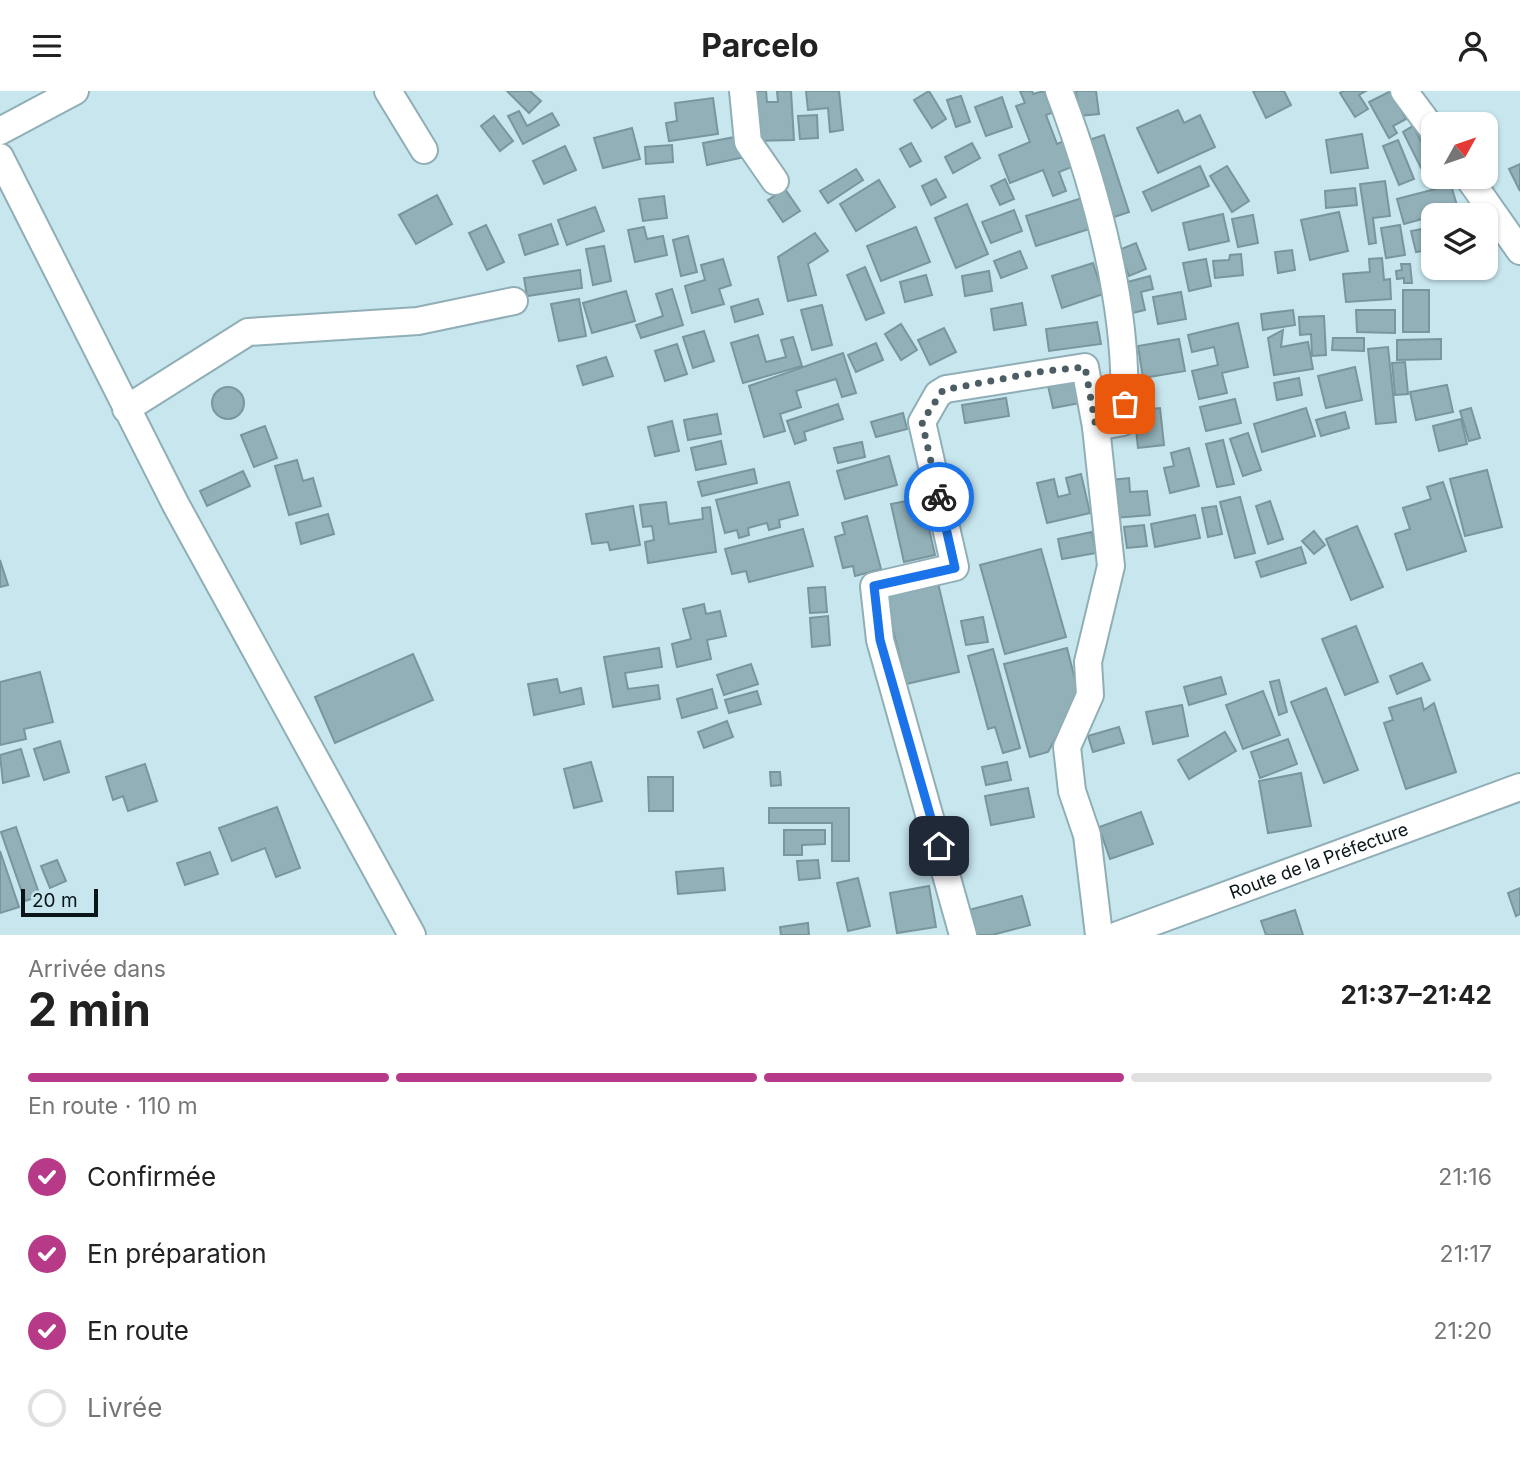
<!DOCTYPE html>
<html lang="fr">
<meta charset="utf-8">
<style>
:root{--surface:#fff;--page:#f6f6f6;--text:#222;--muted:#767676;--line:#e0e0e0;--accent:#b73a88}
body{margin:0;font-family:Inter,sans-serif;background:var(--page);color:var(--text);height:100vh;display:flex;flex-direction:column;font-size:26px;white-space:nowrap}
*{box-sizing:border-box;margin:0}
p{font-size:23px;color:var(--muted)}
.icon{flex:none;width:38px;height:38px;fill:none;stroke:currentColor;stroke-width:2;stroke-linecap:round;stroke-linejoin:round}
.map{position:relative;height:844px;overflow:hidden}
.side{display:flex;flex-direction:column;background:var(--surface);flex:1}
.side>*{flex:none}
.needle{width:46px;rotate:50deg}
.buttons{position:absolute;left:1421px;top:21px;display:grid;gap:14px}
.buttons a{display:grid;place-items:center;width:77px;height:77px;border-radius:14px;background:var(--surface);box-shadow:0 2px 5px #0004;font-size:35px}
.scale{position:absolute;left:21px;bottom:18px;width:77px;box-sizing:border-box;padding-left:7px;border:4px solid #091518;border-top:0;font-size:19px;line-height:24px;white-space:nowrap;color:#091518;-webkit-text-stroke:5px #c7e6ee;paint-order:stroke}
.pin{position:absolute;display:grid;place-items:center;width:60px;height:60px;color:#fff;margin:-30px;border-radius:14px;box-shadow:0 4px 10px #0006}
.courier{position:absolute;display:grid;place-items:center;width:70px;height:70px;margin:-35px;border:5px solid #1a73e8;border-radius:50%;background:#fff;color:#222;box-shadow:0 2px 9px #0007}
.headline em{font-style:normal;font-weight:700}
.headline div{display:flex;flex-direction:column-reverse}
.headline{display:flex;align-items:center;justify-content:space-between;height:119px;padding:0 28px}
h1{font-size:46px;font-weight:700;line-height:52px}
.bar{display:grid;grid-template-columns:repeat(4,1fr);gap:10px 7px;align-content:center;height:84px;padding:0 28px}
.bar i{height:9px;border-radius:5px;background:var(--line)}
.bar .current{background:var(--accent)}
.bar p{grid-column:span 4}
ol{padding:0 28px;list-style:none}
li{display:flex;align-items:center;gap:21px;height:77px}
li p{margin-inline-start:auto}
li .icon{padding:7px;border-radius:50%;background:var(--accent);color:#fff;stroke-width:4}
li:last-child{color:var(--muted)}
li i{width:38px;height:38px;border:4px solid var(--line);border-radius:50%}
header{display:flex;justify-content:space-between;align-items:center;height:91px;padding:0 28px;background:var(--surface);font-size:32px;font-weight:700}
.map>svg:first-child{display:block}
.building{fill:#92b0b8;stroke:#79969d;stroke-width:2}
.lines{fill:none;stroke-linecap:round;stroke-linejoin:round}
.minor-casing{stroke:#90aeb6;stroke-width:30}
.minor{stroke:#fff;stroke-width:26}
.done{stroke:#4c5e63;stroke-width:7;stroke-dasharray:0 12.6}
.route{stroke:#1a73e8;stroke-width:9}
.labels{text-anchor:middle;stroke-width:5;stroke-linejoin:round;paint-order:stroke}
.street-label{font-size:18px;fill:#091518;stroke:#c7e6ee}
</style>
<header><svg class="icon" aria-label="menu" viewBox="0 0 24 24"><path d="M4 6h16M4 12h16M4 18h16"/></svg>Parcelo<svg class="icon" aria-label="person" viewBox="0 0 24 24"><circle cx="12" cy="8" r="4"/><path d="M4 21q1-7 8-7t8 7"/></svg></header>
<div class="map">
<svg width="1520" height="844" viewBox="0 0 1520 844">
<rect width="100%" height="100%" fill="#c7e6ee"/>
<g class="building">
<polygon points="507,0 530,0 541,10 529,22"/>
<polygon points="750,0 766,0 767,11 778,11 777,0 791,0 794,49 753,50"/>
<polygon points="806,0 839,0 843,39 830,41 828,17 808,19"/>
<polygon points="929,0 946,28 932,37 914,9"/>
<polygon points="1020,0 1032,0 1033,3 1044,0 1052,22 1046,24 1057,53 1064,50 1074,75 1059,81 1066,100 1053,105 1043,79 1010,92 999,64 1030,51 1016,15 1025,12"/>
<polygon points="1076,0 1096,0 1099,23 1079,25"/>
<polygon points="1253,0 1284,0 1291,14 1266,27"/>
<polygon points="1343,0 1366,0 1359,4 1368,18 1355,26 1340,2"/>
<polygon points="1391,0 1406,28 1393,35 1397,42 1389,47 1369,11"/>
<polygon points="961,5 970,31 956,36 947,9"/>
<polygon points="1002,6 1012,36 986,45 975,16"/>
<polygon points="713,7 718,43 669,50 666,32 677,30 675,12"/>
<polygon points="1178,19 1184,32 1200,24 1215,56 1158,82 1137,37"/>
<polygon points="519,20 527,35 552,22 559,34 523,53 508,25"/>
<polygon points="817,24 818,47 800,48 798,25"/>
<polygon points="494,25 513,50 500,60 481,35"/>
<polygon points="1413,35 1432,71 1421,77 1403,41"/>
<polygon points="632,37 640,68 603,77 594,47"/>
<polygon points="1362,43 1368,77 1331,82 1326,49"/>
<polygon points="1104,44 1129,121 1105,129 1080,52"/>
<polygon points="740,45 745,66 707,74 703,52"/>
<polygon points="1398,49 1414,88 1399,94 1383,55"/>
<polygon points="911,52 921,70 910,76 900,58"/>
<polygon points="972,52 980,67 953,82 945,66"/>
<polygon points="672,54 673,71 646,73 645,56"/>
<polygon points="565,55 576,79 544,93 533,70"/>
<polygon points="1520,73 1520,100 1509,78"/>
<polygon points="1200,75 1209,95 1152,120 1143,101"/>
<polygon points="1227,75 1249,110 1232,121 1210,85"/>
<polygon points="856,78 863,89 828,112 820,100"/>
<polygon points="936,88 946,106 931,114 922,95"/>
<polygon points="1005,88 1014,108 1000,114 991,95"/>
<polygon points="879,89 895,116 856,140 840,113"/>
<polygon points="1385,90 1390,125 1373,127 1376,152 1369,153 1360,93"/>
<polygon points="1451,94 1458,118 1404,133 1397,108"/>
<polygon points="1355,97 1357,114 1326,117 1325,100"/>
<polygon points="785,98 800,120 783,131 768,109"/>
<polygon points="437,104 452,133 416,153 399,124"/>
<polygon points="664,105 667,127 643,130 639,108"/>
<polygon points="1082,107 1092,137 1036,155 1026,125"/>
<polygon points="967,113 988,163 956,177 935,127"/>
<polygon points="595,116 604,140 567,154 558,129"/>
<polygon points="1014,119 1022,140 991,152 982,131"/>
<polygon points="1339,121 1348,160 1310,169 1301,129"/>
<polygon points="1223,123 1229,150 1189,159 1183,132"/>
<polygon points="1253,124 1258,152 1238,156 1232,128"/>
<polygon points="551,133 558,153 525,164 519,144"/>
<polygon points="486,134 504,171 487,179 469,142"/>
<polygon points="1400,134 1405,164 1386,167 1381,137"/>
<polygon points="644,136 647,148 663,145 667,164 635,171 628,139"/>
<polygon points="916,136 930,171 881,190 867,155"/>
<polygon points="1433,136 1433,158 1416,161 1411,140"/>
<polygon points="815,142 828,160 808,173 816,204 788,210 778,166"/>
<polygon points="688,145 697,181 681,185 673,149"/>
<polygon points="1136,152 1146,178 1129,185 1119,159"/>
<polygon points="604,155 611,190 593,194 586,158"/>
<polygon points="1292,159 1295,179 1278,182 1275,161"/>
<polygon points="1020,160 1027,177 1001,187 994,170"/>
<polygon points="1241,163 1243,184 1215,187 1213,170 1229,169 1230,164"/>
<polygon points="1382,167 1384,189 1390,188 1391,208 1346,211 1343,183 1370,181 1369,168"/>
<polygon points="723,168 731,194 719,198 724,213 692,222 685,195 705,189 701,174"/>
<polygon points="1206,168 1211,195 1189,200 1183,172"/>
<polygon points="1093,172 1103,203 1062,217 1052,185"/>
<polygon points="1401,173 1410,173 1412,192 1404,192 1404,187 1397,188 1396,180 1402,179"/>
<polygon points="865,176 884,222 866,229 847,184"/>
<polygon points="580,179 582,197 527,205 524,187"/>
<polygon points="989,180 992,200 965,205 962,185"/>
<polygon points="926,184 932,204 905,211 900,191"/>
<polygon points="1150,185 1153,198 1141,201 1145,219 1128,223 1120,193"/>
<polygon points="672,198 683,234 641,247 636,234 663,225 656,203"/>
<rect x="1403" y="199" width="26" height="42"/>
<polygon points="626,200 635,230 592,242 583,212"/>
<polygon points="1181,201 1186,228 1158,233 1153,206"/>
<polygon points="579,208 586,245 559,250 551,213"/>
<polygon points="758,208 763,223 735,231 731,216"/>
<polygon points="1022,212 1026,234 994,239 991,218"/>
<polygon points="822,214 832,254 812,259 801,219"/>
<polygon points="1293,219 1295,234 1263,239 1261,223"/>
<polygon points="1356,219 1395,219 1395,242 1357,241"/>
<polygon points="1324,225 1326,264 1312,265 1311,243 1300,244 1299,226"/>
<polygon points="1097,231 1101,253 1049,260 1046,238"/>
<polygon points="1238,232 1248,276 1222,282 1227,302 1199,308 1192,280 1218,274 1214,256 1192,261 1188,244"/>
<polygon points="901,233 917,259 901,269 885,243"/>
<polygon points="944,237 956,261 930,274 918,249"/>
<polygon points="1283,239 1281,256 1308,251 1313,278 1274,284 1268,247"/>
<polygon points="704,240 714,270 693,277 683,246"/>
<polygon points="758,244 766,271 786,266 781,249 793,246 802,275 743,292 731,252"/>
<polygon points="1333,247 1364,247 1364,260 1332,259"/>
<polygon points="1179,248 1185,280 1143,287 1138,255"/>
<polygon points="1441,248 1441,268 1397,269 1397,249"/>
<polygon points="876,252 883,269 856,281 848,264"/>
<polygon points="677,253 687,283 665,290 655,260"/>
<polygon points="1388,256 1396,331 1376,333 1368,258"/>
<polygon points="843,262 856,302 842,306 836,288 796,300 801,316 780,323 785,340 764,346 749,295"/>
<polygon points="606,266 613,285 583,294 577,275"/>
<polygon points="1405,271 1408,303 1395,304 1392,272"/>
<polygon points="1355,276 1362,309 1326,317 1318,285"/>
<polygon points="1074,285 1080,312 1053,317 1047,290"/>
<polygon points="1299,287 1302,304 1277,309 1274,292"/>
<polygon points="1447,294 1453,321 1416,329 1410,301"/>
<circle cx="228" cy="312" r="16"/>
<polygon points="1006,307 1009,325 965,332 962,314"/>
<polygon points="1235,308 1241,332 1206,340 1200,316"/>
<polygon points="838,313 843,328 804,341 806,349 795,353 787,330"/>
<polygon points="1160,317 1164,354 1138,357 1134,320"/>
<polygon points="1306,317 1315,345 1262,361 1254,333"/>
<polygon points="1471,317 1480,347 1469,350 1460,320"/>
<polygon points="1345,321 1349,337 1321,345 1316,329"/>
<polygon points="903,322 907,338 876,346 871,331"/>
<polygon points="717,323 721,343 688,349 684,329"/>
<polygon points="1461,328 1467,353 1439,360 1433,335"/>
<polygon points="672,330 679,360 655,365 648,336"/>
<polygon points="265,335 277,367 254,376 241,344"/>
<polygon points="1248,342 1261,379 1243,385 1230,348"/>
<polygon points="1223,349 1234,393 1217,396 1206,353"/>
<polygon points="721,350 726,373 696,379 691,357"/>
<polygon points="862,351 865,366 838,372 834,357"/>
<polygon points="1189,357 1199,395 1170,402 1164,377 1174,375 1171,362"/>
<polygon points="889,365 897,394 845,408 837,380"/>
<polygon points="297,369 303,390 313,387 321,415 289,424 275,375"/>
<polygon points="754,378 757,392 702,405 698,391"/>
<polygon points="1487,379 1502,436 1465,445 1450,388"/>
<polygon points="243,380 250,395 207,415 200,400"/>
<polygon points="1081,383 1090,422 1047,432 1037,392 1054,388 1058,406 1070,403 1066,387"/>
<polygon points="1129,387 1130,401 1147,400 1150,424 1115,427 1112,389"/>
<polygon points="789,391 798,424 779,429 780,436 769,439 767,432 748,437 749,444 739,447 737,439 725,442 716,409"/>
<polygon points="1443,391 1466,460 1407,479 1395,443 1410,438 1403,417 1431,408 1427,396"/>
<polygon points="1240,406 1255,462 1235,467 1220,411"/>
<polygon points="922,407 935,464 904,471 891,413"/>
<polygon points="1270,410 1283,448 1268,453 1256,415"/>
<polygon points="666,411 669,433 703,428 702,417 710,416 716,461 648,472 645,451 654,449 652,435 643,436 640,414"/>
<polygon points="633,415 640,454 610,459 608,451 592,453 586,423"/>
<polygon points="1216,415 1222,443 1208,446 1202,417"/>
<polygon points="328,423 334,443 301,453 296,432"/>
<polygon points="1195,424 1200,447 1155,456 1151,433"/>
<polygon points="867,425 881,478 855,485 853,475 843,477 835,446 845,443 842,432"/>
<polygon points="1144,434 1147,455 1127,457 1124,436"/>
<polygon points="1357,435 1383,496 1351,509 1326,448"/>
<polygon points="803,438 813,475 749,491 746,480 732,483 725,458"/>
<polygon points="1314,440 1325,454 1314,463 1302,450"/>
<polygon points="1092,441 1096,462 1062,468 1058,448"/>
<polygon points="1301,456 1306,472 1261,486 1256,471"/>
<polygon points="1041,458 1066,546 1005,563 980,474"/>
<polygon points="0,469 8,494 0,496"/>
<polygon points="937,488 959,581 906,593 884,501"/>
<polygon points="825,496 827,521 810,522 808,497"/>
<polygon points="704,513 706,523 720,520 726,545 707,549 711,568 677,576 672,553 691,548 683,518"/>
<polygon points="828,525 830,554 812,556 810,527"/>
<polygon points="983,526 988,551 966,554 961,530"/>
<polygon points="1356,535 1378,591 1345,604 1322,548"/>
<polygon points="659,557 662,576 625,582 628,598 658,594 660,608 613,616 604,566"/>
<polygon points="1067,557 1079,604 1048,661 1030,666 1004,573"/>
<polygon points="993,558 1020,657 1003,662 995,636 988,638 968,565"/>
<polygon points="413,563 433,609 335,652 315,606"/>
<polygon points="1422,572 1430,589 1397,603 1390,585"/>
<polygon points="751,573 758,593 724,604 717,584"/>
<polygon points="40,581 53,631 24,638 26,648 0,654 0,591"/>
<polygon points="1221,586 1226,603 1189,614 1184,596"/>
<polygon points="557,588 560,602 581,597 584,613 534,624 528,593"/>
<polygon points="1279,589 1287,621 1279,624 1270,591"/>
<polygon points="1326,597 1358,679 1324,692 1291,611"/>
<polygon points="712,598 717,617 682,627 677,608"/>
<polygon points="757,600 761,613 729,622 725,609"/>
<polygon points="1263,600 1280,644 1243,658 1226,614"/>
<polygon points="1421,607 1424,619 1434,612 1456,681 1406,698 1384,632 1393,629 1389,617"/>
<polygon points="1182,614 1188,645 1153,653 1146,621"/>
<polygon points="727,630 733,646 704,657 698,641"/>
<polygon points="1119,636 1124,652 1093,661 1088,645"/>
<polygon points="1225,641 1236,660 1189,688 1178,669"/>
<polygon points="1288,648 1297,673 1260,687 1251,661"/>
<polygon points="60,650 69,681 44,689 34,658"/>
<polygon points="21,658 29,685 3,692 0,664"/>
<polygon points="591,671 602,710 574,717 564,678"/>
<polygon points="1007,671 1011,689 986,694 982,676"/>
<polygon points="145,673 157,710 128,720 123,705 113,709 106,686"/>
<polygon points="770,681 780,681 781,694 771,695"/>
<polygon points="1301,682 1311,735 1268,742 1259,690"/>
<polygon points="648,686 673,686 673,720 649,720"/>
<polygon points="1028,697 1034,726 991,734 985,705"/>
<polygon points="277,716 300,777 276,786 265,757 232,770 219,737"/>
<polygon points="769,717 849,717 849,770 832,770 832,732 769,732"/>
<polygon points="1141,721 1153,753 1110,768 1099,736"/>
<polygon points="16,736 40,805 25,810 1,741"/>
<polygon points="784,739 825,739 825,753 802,754 802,764 784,764"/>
<polygon points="0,760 19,816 0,822"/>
<polygon points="210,761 218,783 185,794 177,772"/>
<polygon points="57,769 66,790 50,797 41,775"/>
<polygon points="818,769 820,787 799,789 797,770"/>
<polygon points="723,777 725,799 678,803 676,781"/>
<polygon points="858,787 870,835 848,840 837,792"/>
<polygon points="929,795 936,836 897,842 890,802"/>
<polygon points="1520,797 1520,823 1516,825 1508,802"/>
<polygon points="1022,805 1030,834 992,844 976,844 969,819"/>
<polygon points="1295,819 1303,844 1266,844 1261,830"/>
<polygon points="808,832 809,844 781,844 780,836"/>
</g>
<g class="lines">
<defs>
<g id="minor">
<polyline points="388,0 424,59"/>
<polyline points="743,0 748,51 775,90"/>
<path d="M 1059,0 C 1096,97 1132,227 1123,331 L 1096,336"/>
<polyline points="1404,0 1433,39"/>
<polyline points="0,40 75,0"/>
<polyline points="0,66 176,414 412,844"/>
<polyline points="1468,86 1520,160"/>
<polyline points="126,318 248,241 418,230 514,210"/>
<polyline points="963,844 880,549 874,495 955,476 922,331 938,303 946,298 1085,276 1096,336 1111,475 1088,571 1090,604 1067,656 1072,700 1087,744 1099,844"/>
<path id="s1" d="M 1118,844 L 1520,696"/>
</g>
</defs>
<use href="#minor" class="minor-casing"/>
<use href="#minor" class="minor"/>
</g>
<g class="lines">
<polyline class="done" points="939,406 922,331 943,299 1044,280 1085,276 1096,336 1123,331 1125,313"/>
<polyline class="route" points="939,755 880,549 874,495 955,477 939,406"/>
</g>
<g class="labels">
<g class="street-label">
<text dy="6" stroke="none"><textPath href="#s1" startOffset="214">Route de la Préfecture</textPath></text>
</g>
</g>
</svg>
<div class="buttons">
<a><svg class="needle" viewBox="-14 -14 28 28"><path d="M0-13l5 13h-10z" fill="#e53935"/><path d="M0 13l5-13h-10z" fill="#767676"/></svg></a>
<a><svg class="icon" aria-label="layers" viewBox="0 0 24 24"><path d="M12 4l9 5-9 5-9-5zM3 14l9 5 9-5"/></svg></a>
</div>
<div class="scale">20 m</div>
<div class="pin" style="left:1125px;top:313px;background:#ea580c"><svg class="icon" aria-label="bag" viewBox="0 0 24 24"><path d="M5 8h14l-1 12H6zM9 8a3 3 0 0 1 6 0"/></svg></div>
<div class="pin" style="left:939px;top:755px;background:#1f2937"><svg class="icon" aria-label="home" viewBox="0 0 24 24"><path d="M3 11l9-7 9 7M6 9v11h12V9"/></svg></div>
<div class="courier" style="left:939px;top:406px"><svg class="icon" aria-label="bike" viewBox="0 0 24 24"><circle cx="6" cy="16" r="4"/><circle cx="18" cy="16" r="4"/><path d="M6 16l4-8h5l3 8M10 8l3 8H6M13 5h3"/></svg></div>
</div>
<section class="side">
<div class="headline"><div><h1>2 min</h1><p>Arrivée dans</p></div><em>21:37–21:42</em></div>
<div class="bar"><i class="current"></i><i class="current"></i><i class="current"></i><i></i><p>En route · 110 m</p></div>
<ol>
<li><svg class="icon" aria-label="check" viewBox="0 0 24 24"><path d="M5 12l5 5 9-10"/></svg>Confirmée<p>21:16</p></li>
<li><svg class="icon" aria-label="check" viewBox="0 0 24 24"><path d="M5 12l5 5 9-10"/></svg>En préparation<p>21:17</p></li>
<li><svg class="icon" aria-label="check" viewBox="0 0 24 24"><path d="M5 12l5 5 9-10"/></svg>En route<p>21:20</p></li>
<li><i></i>Livrée</li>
</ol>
</section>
